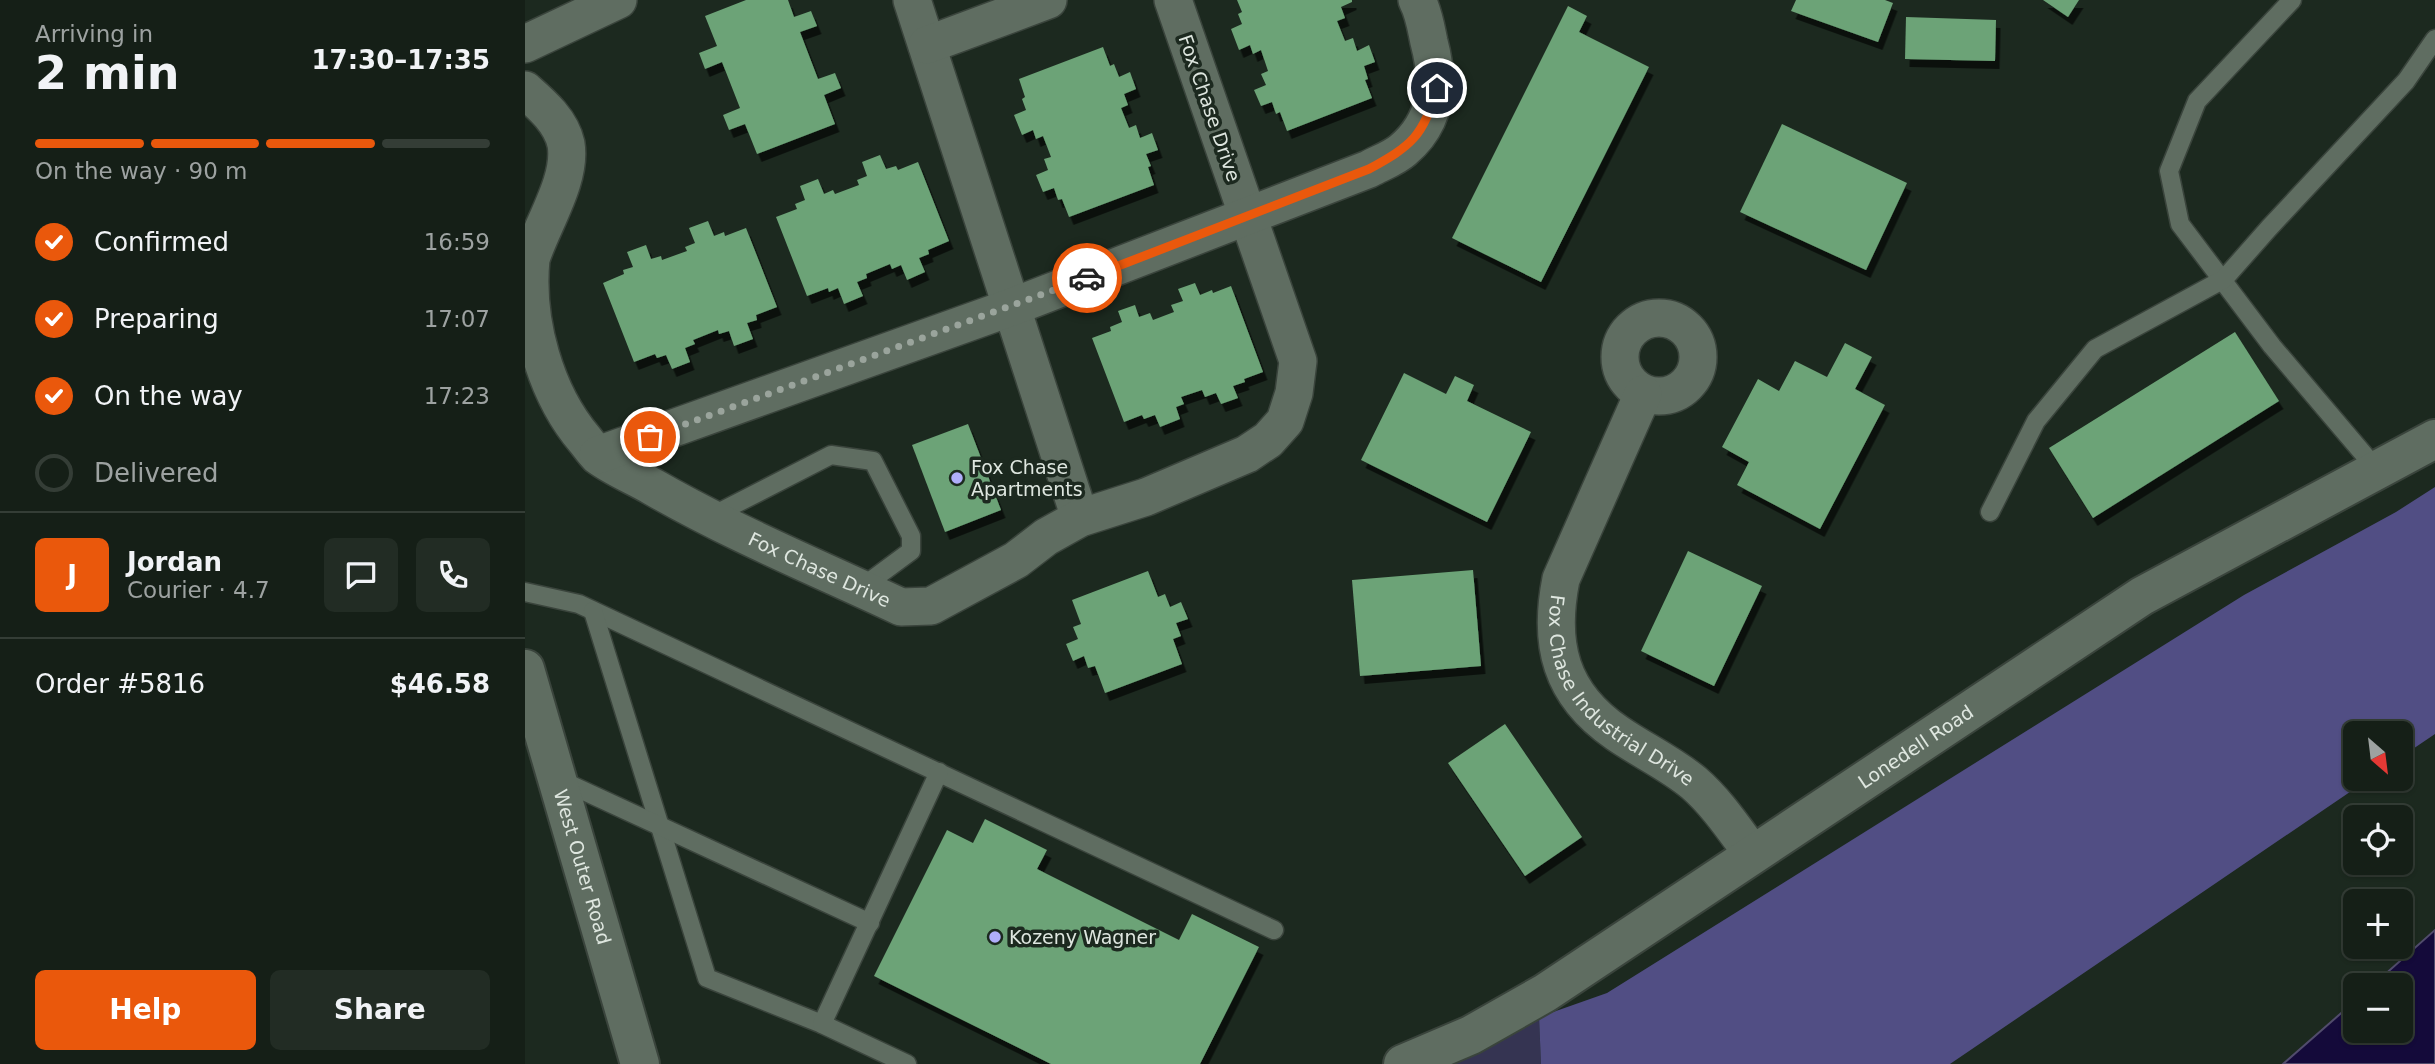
<!DOCTYPE html>
<meta charset="utf-8">
<style>
:root{--surface:#151f17;--page:#222c24;--text:#f1f3f6;--muted:#9da2a1;--line:#343d36;--accent:#ea580c}
body{margin:0;font-family:"DejaVu Sans",sans-serif;background:var(--page);color:var(--text);height:100vh;display:flex;flex-direction:column;font-size:26px;white-space:nowrap}
*{box-sizing:border-box;margin:0}
p{font-size:23px;color:var(--muted)}
.icon{flex:none;width:38px;height:38px;fill:none;stroke:currentColor;stroke-width:2;stroke-linecap:round;stroke-linejoin:round}
.map{position:relative;flex:1;overflow:hidden}
.panel{display:flex;flex-direction:column;background:var(--surface);width:525px}
.panel>*{flex:none}
.needle{width:46px;rotate:152deg}
.fabs{position:absolute;left:1818px;top:721px;display:grid;gap:14px}
.fabs a{display:grid;place-items:center;width:70px;height:70px;border-radius:10px;background:var(--surface);box-shadow:0 2px 5px #0004,0 0 0 2px var(--line);font-size:35px}
.pin{position:absolute;display:grid;place-items:center;width:60px;height:60px;color:#fff;margin:-30px;border:4px solid #fff;border-radius:50%;box-shadow:0 2px 7px #0007}
.courier{position:absolute;display:grid;place-items:center;width:70px;height:70px;margin:-35px;border:5px solid #ea580c;border-radius:50%;background:#fff;color:#222;box-shadow:0 2px 9px #0007}
.headline em{font-style:normal;font-weight:800}
.headline div{display:flex;flex-direction:column-reverse}
.headline{display:flex;align-items:center;justify-content:space-between;height:119px;padding:0 35px}
h1{font-size:46px;font-weight:800;line-height:52px}
.bar{display:grid;grid-template-columns:repeat(4,1fr);gap:10px 7px;align-content:center;height:84px;padding:0 35px}
.bar i{height:9px;border-radius:5px;background:var(--line)}
.bar .active{background:var(--accent)}
.bar p{grid-column:span 4}
.line{display:flex;align-items:center;gap:18px;padding:0 35px;border-top:2px solid var(--line)}
.line div{flex:1}
.round{display:grid;place-items:center;flex:none;width:74px;height:74px;border-radius:10px;background:var(--page)}
ol{padding:0 35px;list-style:none}
li{display:flex;align-items:center;gap:21px;height:77px}
li p{margin-inline-start:auto}
li .icon{padding:7px;border-radius:50%;background:var(--accent);color:#fff;stroke-width:4}
li:last-child{color:var(--muted)}
li i{width:38px;height:38px;border:4px solid var(--line);border-radius:50%}
.primary-button{display:flex;gap:14px;margin-top:auto;padding:14px 35px}
.primary-button a{flex:1;height:80px;border-radius:10px;background:var(--accent);color:#fff;font-size:28px;font-weight:800;line-height:80px;text-align:center}
.primary-button a+a{background:var(--page);color:var(--text)}
main{display:flex;flex:1;min-height:0}
.map>svg:first-child{display:block}
.green{fill:#353452}
.forest{fill:#514e84}
.water{fill:#140a3a;stroke:#514c6c;stroke-width:2}
.building{fill:#6ca377;filter:url(#shadow)}
.lines{fill:none;stroke-linecap:round;stroke-linejoin:round}
.service-casing{stroke:#3a443c;stroke-width:21}
.minor-casing{stroke:#3a443c;stroke-width:40}
.tertiary-casing{stroke:#3a443c;stroke-width:42}
.service{stroke:#5f6d61;stroke-width:18}
.minor{stroke:#5f6d61;stroke-width:37}
.tertiary{stroke:#5f6d61;stroke-width:38}
.done{stroke:#9aa49c;stroke-width:7;stroke-dasharray:0 12.6}
.route{stroke:#ea580c;stroke-width:9}
.poi-dot{fill:#b0aefa;stroke:#1c291f;stroke-width:2.5}
.labels{text-anchor:middle;stroke-width:7;stroke-linejoin:round;paint-order:stroke}
.street-label{font-size:19px;fill:#dee6df;stroke:#1c291f}
.poi-label{font-size:19px;fill:#dee6df;stroke:#1c291f;text-anchor:start}
</style>
<main>
<section class="panel">
<div class="headline"><div><h1>2 min</h1><p>Arriving in</p></div><em>17:30–17:35</em></div>
<div class="bar"><i class="active"></i><i class="active"></i><i class="active"></i><i></i><p>On the way · 90 m</p></div>
<ol>
<li><svg class="icon" aria-label="check" viewBox="0 0 24 24"><path d="M5 12l5 5 9-10"/></svg>Confirmed<p>16:59</p></li>
<li><svg class="icon" aria-label="check" viewBox="0 0 24 24"><path d="M5 12l5 5 9-10"/></svg>Preparing<p>17:07</p></li>
<li><svg class="icon" aria-label="check" viewBox="0 0 24 24"><path d="M5 12l5 5 9-10"/></svg>On the way<p>17:23</p></li>
<li><i></i>Delivered</li>
</ol>
<div class="line" style="height:126px"><b class="round" style="background:var(--accent);color:#fff">J</b><div><b>Jordan</b><p>Courier · 4.7</p></div><a class="round"><svg class="icon" aria-label="chat" viewBox="0 0 24 24"><path d="M4 5h16v11H9l-5 4z"/></svg></a><a class="round"><svg class="icon" aria-label="phone" viewBox="0 0 24 24"><path d="M5 4h4l2 5-3 2q2 4 5 5l2-3 5 2v4C11 20 4 13 5 4z"/></svg></a></div>
<div class="line" style="height:91px"><div>Order #5816</div><b>$46.58</b></div>
<div class="primary-button"><a>Help</a><a>Share</a></div>
</section>
<div class="map">
<svg width="1910" height="1064" viewBox="0 0 1910 1064">
<defs>
<filter id="shadow"><feDropShadow dx="4.5" dy="8" stdDeviation="0" flood-color="#0009"/></filter>
</defs>
<rect width="100%" height="100%" fill="#1c291f"/>
<polygon class="green" points="1014,1017 1016,1064 920,1064"/>
<polygon class="forest" points="1910,487 1910,734 1876,757 1876,733 1830,733 1830,779 1844,779 1425,1064 1016,1064 1014,1017 1082,993 1719,595 1871,512"/>
<polygon class="water" points="1910,930 1910,1064 1758,1064 1830,1001 1830,1031 1876,1031 1876,985 1848,985"/>
<g class="building">
<polygon points="221,0 263,0 269,17 286,11 292,26 275,32 293,79 310,73 316,88 299,95 310,124 232,154 220,124 204,130 198,115 215,108 197,62 180,69 174,53 192,46 180,16"/>
<polygon points="712,0 827,0 827,2 816,7 820,18 812,21 820,41 828,38 832,51 844,45 850,62 839,66 843,79 840,80 847,98 762,131 755,112 751,114 747,102 736,106 729,90 741,85 736,74 743,71 736,50 728,54 725,45 714,50 706,29 717,24 713,14 717,12"/>
<polygon points="1271,0 1360,0 1368,3 1353,42 1266,11"/>
<polygon points="1518,0 1554,0 1543,17"/>
<polygon points="1043,6 1062,16 1054,32 1124,67 1016,282 927,238"/>
<polygon points="1381,17 1471,20 1470,61 1380,59"/>
<polygon points="578,47 585,66 589,64 594,77 605,72 611,89 599,94 603,105 596,108 604,128 611,125 615,138 627,133 633,150 621,154 626,166 623,167 629,185 544,217 537,199 533,200 529,188 518,192 511,175 523,170 519,159 526,157 518,136 511,139 508,130 497,135 489,115 501,110 497,99 500,97 494,79"/>
<polygon points="1257,124 1382,183 1341,270 1215,212"/>
<polygon points="355,155 361,169 371,166 373,170 393,162 424,241 403,250 404,254 394,258 400,272 382,280 376,265 367,269 365,264 341,274 342,278 332,282 338,296 319,304 313,288 304,292 303,288 282,296 251,217 272,209 270,204 280,200 275,186 293,179 299,194 308,190 310,194 334,185 332,180 342,176 337,162"/>
<polygon points="183,221 189,236 199,232 200,236 221,228 252,307 231,315 232,320 222,323 228,339 209,346 204,331 194,334 193,330 168,340 170,344 160,348 165,362 147,369 141,355 132,358 130,354 109,362 78,283 99,274 98,270 108,267 102,252 121,245 126,259 136,256 137,260 162,251 160,247 170,243 164,228"/>
<polygon points="670,283 675,295 687,290 688,293 706,286 738,372 719,379 720,382 708,386 713,398 696,404 691,393 680,397 677,390 656,397 659,404 651,407 655,419 635,427 630,415 619,419 617,415 599,422 567,338 586,331 585,327 597,322 593,311 610,305 614,317 625,313 628,320 649,312 646,305 658,301 653,289"/>
<polygon points="1710,332 1754,401 1568,518 1524,448"/>
<polygon points="1320,343 1347,357 1330,389 1360,405 1295,529 1212,485 1224,462 1197,447 1233,379 1254,391 1270,361 1302,377"/>
<polygon points="879,373 921,394 930,376 949,385 942,401 1006,432 962,522 836,460"/>
<polygon points="443,424 476,510 420,532 387,445"/>
<polygon points="1163,551 1237,586 1189,686 1116,651"/>
<polygon points="948,570 956,666 835,676 827,580"/>
<polygon points="623,571 633,597 640,594 645,607 656,602 663,619 651,623 656,636 648,639 657,664 580,693 570,666 563,668 559,656 548,661 541,644 553,639 548,627 556,624 547,600"/>
<polygon points="980,724 1057,837 1000,876 923,763"/>
<polygon points="460,819 522,850 512,869 654,940 667,914 734,947 675,1064 526,1064 349,976 422,830 448,843"/>
</g>
<g class="lines">
<defs>
<g id="service">
<polyline points="1767,0 1672,101 1644,171 1655,224 1747,346 1853,471"/>
<polyline points="1465,512 1511,421 1570,349 1699,279 1744,228 1881,81 1910,39"/>
<polyline points="185,517 306,455 348,461 386,536 386,551 336,588"/>
<polyline points="0,592 54,604 749,930"/>
<polyline points="68,611 182,978 297,1024"/>
<polyline points="33,779 345,923"/>
<polyline points="382,1064 297,1024 414,772"/>
</g>
<g id="minor">
<polyline points="387,0 555,518"/>
<polyline points="0,44 93,0"/>
<polyline points="402,45 523,0"/>
<path id="s1" d="M 0,90 C 16,104 36,121 41,144 C 47,180 17,224 6,259 C 0,321 20,393 60,440 C 64,445 68,451 73,456 C 89,468 111,477 128,487 C 208,533 293,568 376,607 L 406,606 L 491,560 L 521,537 L 555,518 L 621,497 L 722,454 L 743,440 L 760,421 L 769,393 L 773,361 L 648,0"/>
<circle cx="1134" cy="357" r="39"/>
<path id="s2" d="M 1118,394 L 1036,579 C 1023,644 1035,694 1092,733 C 1118,751 1145,763 1169,783 C 1192,803 1209,829 1227,853"/>
<path d="M 73,455 L 487,307 L 844,169 C 855,163 869,158 878,150 C 912,121 915,83 904,42 C 901,28 899,13 892,0"/>
</g>
<g id="tertiary">
<path id="s3" d="M 0,669 L 115,1064"/>
<path id="s4" d="M 878,1064 L 946,1035 L 1020,993 L 1617,596 L 1910,439"/>
</g>
</defs>
<use href="#service" class="service-casing"/>
<use href="#minor" class="minor-casing"/>
<use href="#tertiary" class="tertiary-casing"/>
<use href="#service" class="service"/>
<use href="#minor" class="minor"/>
<use href="#tertiary" class="tertiary"/>
</g>
<g class="lines">
<polyline class="done" points="125,437 562,278"/>
<path class="route" d="M 562,278 L 844,169 C 886,146 899,136 912,88"/>
</g>
<g class="poi-dot">
<circle cx="432" cy="478" r="7"/>
<circle cx="470" cy="937" r="7"/>
</g>
<g class="labels">
<g class="street-label">
<text transform="translate(685 108) rotate(71)" y="7">Fox Chase Drive</text>
<text dy="7" stroke="none"><textPath href="#s1" startOffset="654">Fox Chase Drive</textPath></text>
<text dy="7" stroke="none"><textPath href="#s2" startOffset="343">Fox Chase Industrial Drive</textPath></text>
<text dy="7" stroke="none"><textPath href="#s4" startOffset="604">Lonedell Road</textPath></text>
<text dy="7" stroke="none"><textPath href="#s3" startOffset="206">West Outer Road</textPath></text>
</g>
<g class="poi-label">
<text x="446" y="474">Fox Chase<tspan x="446" dy="22">Apartments</tspan></text>
<text x="484" y="944">Kozeny Wagner</text>
</g>
</g>
</svg>
<div class="fabs">
<a><svg class="needle" viewBox="-14 -14 28 28"><path d="M0-13l5 13h-10z" fill="#e53935"/><path d="M0 13l5-13h-10z" fill="#9da2a1"/></svg></a>
<a><svg class="icon" aria-label="locate" viewBox="0 0 24 24"><circle cx="12" cy="12" r="6"/><path d="M12 2v4M12 18v4M2 12h4M18 12h4"/></svg></a>
<a>+</a>
<a>−</a>
</div>
<div class="pin" style="left:125px;top:437px;background:#ea580c"><svg class="icon" aria-label="bag" viewBox="0 0 24 24"><path d="M5 8h14l-1 12H6zM9 8a3 3 0 0 1 6 0"/></svg></div>
<div class="pin" style="left:912px;top:88px;background:#1f2937"><svg class="icon" aria-label="home" viewBox="0 0 24 24"><path d="M3 11l9-7 9 7M6 9v11h12V9"/></svg></div>
<div class="courier" style="left:562px;top:278px"><svg class="icon" aria-label="car" viewBox="0 0 24 24"><path d="M5 17H2v-5l4-1 3-4h7l3 4 3 1v5h-3M9 17h6M6 11h13"/><circle cx="7" cy="17" r="2"/><circle cx="17" cy="17" r="2"/></svg></div>
</div>
</main>
